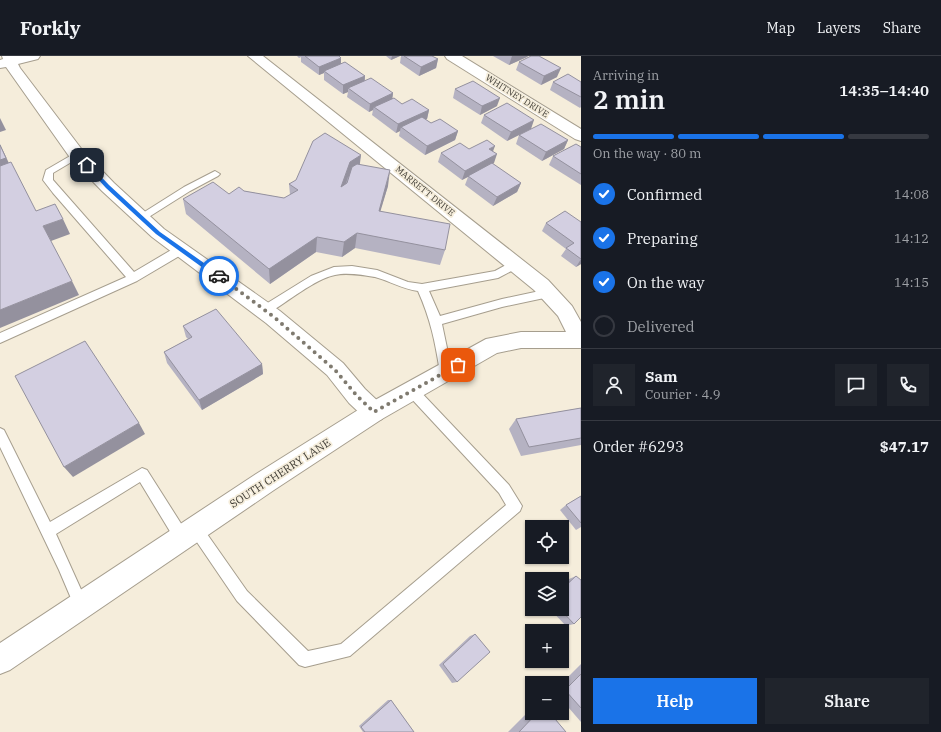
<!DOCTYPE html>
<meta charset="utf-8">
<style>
:root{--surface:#171b24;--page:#20242c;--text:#f1f3f6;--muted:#9ea1a6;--line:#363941;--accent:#1a73e8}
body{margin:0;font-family:"IBM Plex Serif",serif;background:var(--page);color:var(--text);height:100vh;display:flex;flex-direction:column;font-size:15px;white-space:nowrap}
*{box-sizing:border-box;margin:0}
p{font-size:13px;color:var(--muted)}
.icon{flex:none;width:22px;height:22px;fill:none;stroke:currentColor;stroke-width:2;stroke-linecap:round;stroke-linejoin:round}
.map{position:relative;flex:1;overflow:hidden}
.drawer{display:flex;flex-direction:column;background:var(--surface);width:360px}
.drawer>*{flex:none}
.tools{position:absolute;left:525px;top:464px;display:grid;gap:8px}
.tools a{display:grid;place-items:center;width:44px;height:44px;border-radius:0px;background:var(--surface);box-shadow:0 1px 3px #0004;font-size:20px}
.pin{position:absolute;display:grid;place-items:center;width:34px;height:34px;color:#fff;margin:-17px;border-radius:8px;box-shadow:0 2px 6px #0006}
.courier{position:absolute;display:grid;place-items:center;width:40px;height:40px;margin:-20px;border:3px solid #1a73e8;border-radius:50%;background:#fff;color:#222;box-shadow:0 1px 5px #0007}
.summary em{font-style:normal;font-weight:600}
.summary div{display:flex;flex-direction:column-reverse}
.summary{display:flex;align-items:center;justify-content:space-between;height:68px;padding:0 12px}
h1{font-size:26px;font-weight:600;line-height:30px}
.bar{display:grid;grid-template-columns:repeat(4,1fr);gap:6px 4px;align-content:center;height:48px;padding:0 12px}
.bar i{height:5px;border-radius:3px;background:var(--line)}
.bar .selected{background:var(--accent)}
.bar p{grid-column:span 4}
.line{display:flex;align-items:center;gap:10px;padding:0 12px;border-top:1px solid var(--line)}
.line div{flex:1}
.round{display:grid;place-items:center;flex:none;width:42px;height:42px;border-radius:0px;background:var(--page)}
ol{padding:0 12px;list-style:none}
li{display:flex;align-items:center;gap:12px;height:44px}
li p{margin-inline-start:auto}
li .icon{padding:4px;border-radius:50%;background:var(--accent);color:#fff;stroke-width:4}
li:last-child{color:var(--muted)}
li i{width:22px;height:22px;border:2px solid var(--line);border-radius:50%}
.primary-button{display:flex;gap:8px;margin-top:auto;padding:8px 12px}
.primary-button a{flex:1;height:46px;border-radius:0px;background:var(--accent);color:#fff;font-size:16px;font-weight:600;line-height:46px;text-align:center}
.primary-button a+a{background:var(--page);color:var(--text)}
header{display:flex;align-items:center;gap:24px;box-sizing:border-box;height:56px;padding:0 20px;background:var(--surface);border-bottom:1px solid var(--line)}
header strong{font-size:19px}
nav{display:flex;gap:22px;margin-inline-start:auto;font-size:14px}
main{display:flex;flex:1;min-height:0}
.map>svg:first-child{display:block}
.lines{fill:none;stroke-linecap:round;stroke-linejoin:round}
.service-casing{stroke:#a69e8e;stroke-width:2}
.minor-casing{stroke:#a69e8e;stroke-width:2}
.tertiary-casing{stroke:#a69e8e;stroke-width:2}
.service{fill:#fff;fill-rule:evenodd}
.minor{fill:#fff;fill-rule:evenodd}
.tertiary{fill:#fff;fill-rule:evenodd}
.wall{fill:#b5b2c2}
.shaded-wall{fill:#94919e}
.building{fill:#d3cfe1;stroke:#94919e}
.route{fill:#1a73e8}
.done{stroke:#7f7a6f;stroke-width:4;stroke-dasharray:0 7.2}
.labels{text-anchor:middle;stroke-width:3.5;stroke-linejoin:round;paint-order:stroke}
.far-street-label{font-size:9px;fill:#3f3c35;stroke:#f5eddb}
.street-label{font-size:11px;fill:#3f3c35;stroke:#f5eddb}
</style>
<header>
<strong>Forkly</strong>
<nav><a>Map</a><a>Layers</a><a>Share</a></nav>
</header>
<main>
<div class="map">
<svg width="581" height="676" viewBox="0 0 581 676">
<rect width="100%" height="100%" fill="#f5eddb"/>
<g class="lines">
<defs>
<g id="service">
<polygon points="77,96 80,97 81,99 80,101 53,117 53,124 134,216 178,190 186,190 187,193 186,196 137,225 0,287 0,277 126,221 53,137 43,124 46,114"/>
<polygon points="215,115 220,118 218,120 190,135 144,164 138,164 136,162 138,160 184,131"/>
<path d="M 515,204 L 519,205 L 520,208 L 519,211 L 498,222 L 429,235 L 440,260 L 502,243 L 549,233 L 553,234 L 554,237 L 553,240 L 549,241 L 502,251 L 442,268 L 452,316 L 450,319 L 446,321 L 442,319 L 440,316 C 435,286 431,264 418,235 C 402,233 390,225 375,221 C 363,219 347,216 335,219 C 315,223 287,246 269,257 L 265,258 L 261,257 L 260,254 L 261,251 L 311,220 L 334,211 L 352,210 L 377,214 L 408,226 L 422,228 L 495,215 Z"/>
<polygon points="412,330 416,331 509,429 522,450 520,455 350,600 305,611 299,609 237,545 188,473 190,468 195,466 200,468 247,535 308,595 341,588 506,449 499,437 408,339 406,335 408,331"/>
<polygon points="0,372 4,374 50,466 142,412 147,414 187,477 189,482 187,487 182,489 177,487 140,426 56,478 88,549 86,554 81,556 76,554 59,514 0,391"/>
</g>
<g id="minor">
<polygon points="2,0 40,0 38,3 18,8 20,12 83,95 114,127 164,173 280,255 343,307 365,333 382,349 385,356 382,363 374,366 366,363 349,347 327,319 266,267 152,181 102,135 71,103 6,11 0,12 0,4 3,3"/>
<polygon points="248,0 263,0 548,224 572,250 581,266 581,292 573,290 558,260 534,234"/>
<polygon points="445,0 462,0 581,73 581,85 575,83 447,3"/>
</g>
<polygon id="tertiary" points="521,276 581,276 581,292 521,292 497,297 382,363 274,434 10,614 0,618 0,587 256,418 366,349 486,283"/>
</defs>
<use href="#service" class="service-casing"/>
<use href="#minor" class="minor-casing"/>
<use href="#tertiary" class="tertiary-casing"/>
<use href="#service" class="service"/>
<use href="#minor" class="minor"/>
<use href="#tertiary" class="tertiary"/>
</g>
<g class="wall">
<polygon points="297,0 339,0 341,8 365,20 365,25 393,37 392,42 402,48 429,54 427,63 425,63 431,67 458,75 455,84 425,99 399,80 400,75 396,77 372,59 373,54 369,56 347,41 348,36 343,38 324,24 324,17 319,19 301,6 301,1 299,2"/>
<polygon points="386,0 400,0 391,4"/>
<polygon points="401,0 432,0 438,3 436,12 419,20 400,7"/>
<polygon points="493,0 528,0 527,1 509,9"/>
<polygon points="519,6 557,21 541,29 516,14"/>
<polygon points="553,26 581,26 581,51 580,52 550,34"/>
<polygon points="455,33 497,50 480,59 453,42"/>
<polygon points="484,59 531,73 507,85 481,67"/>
<polygon points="519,79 568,84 564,93 542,105 516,88"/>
<polygon points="581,91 581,129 549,109 553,100"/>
<polygon points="469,93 493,95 494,107 492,108 521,127 517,136 493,150 465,129 468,121 462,124 438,106 441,97"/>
<polygon points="361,99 359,108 388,130 380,155 445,194 440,209 355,192 342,201 316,196 270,228 186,158 183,143 229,138 244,135 284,142 290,139 289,128"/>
<polygon points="581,166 581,208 576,211 561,200 566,193 542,175 546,167"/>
<polygon points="183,270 262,308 263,318 202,354 167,307 164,296 188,283 186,281"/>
<polygon points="581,352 581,389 521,400 509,373 516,363"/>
<polygon points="581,440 581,471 576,474 560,454 566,449"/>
<polygon points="576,520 574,568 566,570 550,553 562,553 562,530 569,523"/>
<polygon points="475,578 457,626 452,627 439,609 470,580"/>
<polygon points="581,608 581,666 562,644 562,627"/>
<polygon points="388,644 391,644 414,676 363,676 359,670"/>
<polygon points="532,652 532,657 550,657 566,676 508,676"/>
</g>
<g class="shaded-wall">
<polygon points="392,0 400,0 391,4"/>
<polygon points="512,0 528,0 527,1 509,9"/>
<polygon points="341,2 341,10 324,15 324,17 319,19 319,11"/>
<polygon points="438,3 436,12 419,20 421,11"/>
<polygon points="561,12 557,21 541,29 544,20"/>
<polygon points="365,20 364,29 348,32 348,36 343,38 343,29"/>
<polygon points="393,37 392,46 374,51 373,54 369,56 370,48"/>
<polygon points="500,42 497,50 480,59 482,50"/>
<polygon points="429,54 427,63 404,73 401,71 400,75 396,77 398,68"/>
<polygon points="0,62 6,74 0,76"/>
<polygon points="534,64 531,73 507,85 511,76"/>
<polygon points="458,75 455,84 425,99 427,90"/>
<polygon points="568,84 564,93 542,105 546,96"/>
<polygon points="0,88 14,118 0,122"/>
<polygon points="495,90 492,98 489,93"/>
<polygon points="497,98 494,107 462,124 465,115"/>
<polygon points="361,99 359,115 348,121 340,146 341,131 350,106"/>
<polygon points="390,114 388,130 376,170 379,155"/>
<polygon points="521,127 517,136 493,150 497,141"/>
<polygon points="63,163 70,178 51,185 43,170"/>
<polygon points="357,177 355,192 342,201 344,186"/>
<polygon points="317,181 316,196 270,228 269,213"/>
<polygon points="581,203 581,208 576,211"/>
<polygon points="72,225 79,239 0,272 0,254"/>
<polygon points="262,308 263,318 202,354 199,344"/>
<polygon points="139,367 145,378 73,421 64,411"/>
</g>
<g class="building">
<polygon points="305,0 339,0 341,2 319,11"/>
<polygon points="404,0 432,0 438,3 421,11"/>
<polygon points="531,0 539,0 561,12 544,20 519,6"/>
<polygon points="345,6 365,20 343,29 324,15"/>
<polygon points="568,18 581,26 581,41 553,26"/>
<polygon points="371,22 393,37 370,48 348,32"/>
<polygon points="473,25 500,42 482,50 455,33"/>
<polygon points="394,42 402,48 412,43 429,54 398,68 374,51"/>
<polygon points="507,47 534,64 511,76 484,59"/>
<polygon points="422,61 431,67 440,63 458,75 427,90 401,71"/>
<polygon points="541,68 568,84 546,96 519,79"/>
<polygon points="325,77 361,99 350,106 341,131 347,127 352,111 357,108 390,114 379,155 450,168 445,194 357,177 344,186 317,181 269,213 183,143 213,126 229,138 239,131 244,135 284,142 298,134 289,128 296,124 313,85"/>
<polygon points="487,84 495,90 489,93 497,98 465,115 441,97 460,87 469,93"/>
<polygon points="576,88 581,91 581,118 553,100"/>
<polygon points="0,89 6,102 0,104"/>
<polygon points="11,106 36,155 55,148 63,163 43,170 72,225 0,254 0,110"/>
<polygon points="492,107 521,127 497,141 468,120"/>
<polygon points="565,155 581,166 581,203 566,192 574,187 546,167"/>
<polygon points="216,253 262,308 199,344 164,296 192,281 183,270"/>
<polygon points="85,285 139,367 64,411 15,320"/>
<polygon points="581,352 581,382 529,391 516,363"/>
<polygon points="581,440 581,467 566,449"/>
<polygon points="576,520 581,524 581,561 574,568 560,553 562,553 562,533"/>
<polygon points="475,578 490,596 457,626 443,608"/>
<polygon points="581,618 581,652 565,634"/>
<polygon points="391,644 414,676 365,676 361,671"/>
<polygon points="537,657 550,657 566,676 519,676"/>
</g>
<polygon class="route" points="86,108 89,108 109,129 160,176 221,219 221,222 217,222 156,178 106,132 86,110"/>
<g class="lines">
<polyline class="done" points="219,220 274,261 335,314 357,340 374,356 458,309"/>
</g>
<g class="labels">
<g class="far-street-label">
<text transform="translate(517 40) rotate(32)" y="3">WHITNEY DRIVE</text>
<text transform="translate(425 135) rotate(39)" y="3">MARRETT DRIVE</text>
</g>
<g class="street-label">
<text transform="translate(280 417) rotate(-33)" y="4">SOUTH CHERRY LANE</text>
</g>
</g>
</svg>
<div class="tools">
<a><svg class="icon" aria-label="locate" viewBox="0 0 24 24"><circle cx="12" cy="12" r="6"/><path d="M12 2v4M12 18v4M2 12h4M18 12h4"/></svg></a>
<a><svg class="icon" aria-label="layers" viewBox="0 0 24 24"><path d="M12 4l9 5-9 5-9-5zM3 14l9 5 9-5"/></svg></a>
<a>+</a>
<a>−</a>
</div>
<div class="pin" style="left:458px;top:309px;background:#ea580c"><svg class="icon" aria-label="bag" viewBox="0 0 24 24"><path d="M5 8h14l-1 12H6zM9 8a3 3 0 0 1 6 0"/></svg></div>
<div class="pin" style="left:87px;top:109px;background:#1f2937"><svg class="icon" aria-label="home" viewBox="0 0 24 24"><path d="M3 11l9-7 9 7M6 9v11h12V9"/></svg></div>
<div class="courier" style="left:219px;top:220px"><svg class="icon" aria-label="car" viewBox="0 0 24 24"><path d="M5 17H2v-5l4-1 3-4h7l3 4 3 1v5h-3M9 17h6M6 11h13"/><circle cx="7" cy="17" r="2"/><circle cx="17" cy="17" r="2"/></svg></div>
</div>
<section class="drawer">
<div class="summary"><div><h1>2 min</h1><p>Arriving in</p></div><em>14:35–14:40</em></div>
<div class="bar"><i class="selected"></i><i class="selected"></i><i class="selected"></i><i></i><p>On the way · 80 m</p></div>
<ol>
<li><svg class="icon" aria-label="check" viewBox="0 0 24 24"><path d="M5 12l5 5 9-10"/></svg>Confirmed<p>14:08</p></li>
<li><svg class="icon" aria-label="check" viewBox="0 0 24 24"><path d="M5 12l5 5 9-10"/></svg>Preparing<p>14:12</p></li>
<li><svg class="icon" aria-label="check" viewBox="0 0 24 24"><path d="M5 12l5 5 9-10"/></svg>On the way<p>14:15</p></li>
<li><i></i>Delivered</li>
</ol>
<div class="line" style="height:72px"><a class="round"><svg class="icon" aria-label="person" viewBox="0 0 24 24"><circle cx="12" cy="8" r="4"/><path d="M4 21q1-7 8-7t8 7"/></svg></a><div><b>Sam</b><p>Courier · 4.9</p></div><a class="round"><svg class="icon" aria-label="chat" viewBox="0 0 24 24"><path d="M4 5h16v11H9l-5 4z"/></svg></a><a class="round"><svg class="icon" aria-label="phone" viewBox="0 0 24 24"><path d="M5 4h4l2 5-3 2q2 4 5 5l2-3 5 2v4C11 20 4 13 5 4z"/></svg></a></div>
<div class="line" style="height:52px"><div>Order #6293</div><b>$47.17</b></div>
<div class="primary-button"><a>Help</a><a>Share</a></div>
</section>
</main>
